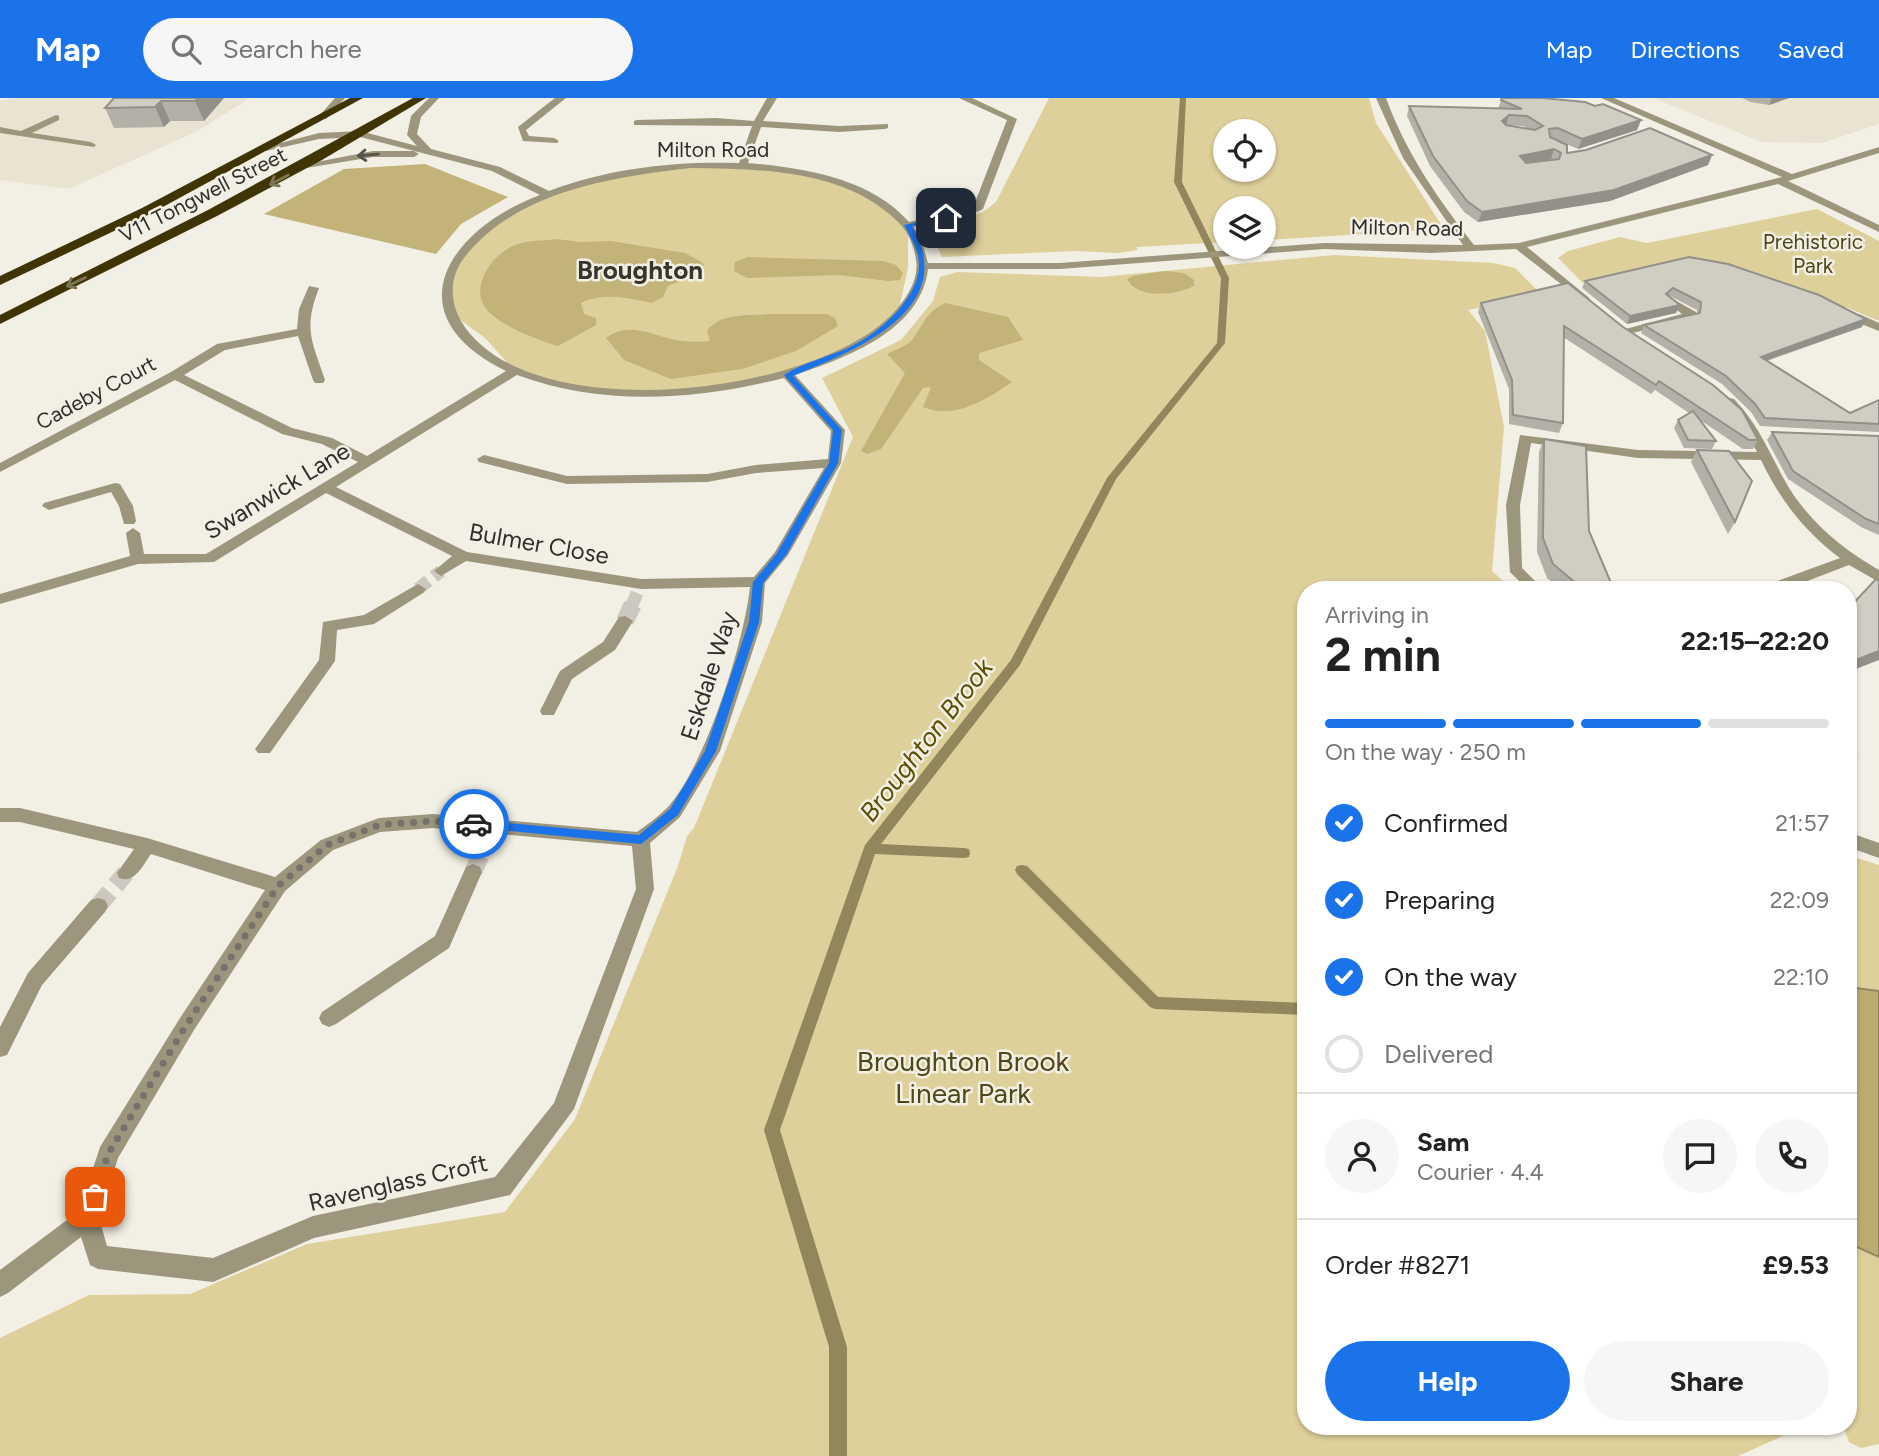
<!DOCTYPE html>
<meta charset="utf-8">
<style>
:root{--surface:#fff;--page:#f6f6f6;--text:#222;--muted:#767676;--line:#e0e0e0;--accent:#1a73e8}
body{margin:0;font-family:Figtree,sans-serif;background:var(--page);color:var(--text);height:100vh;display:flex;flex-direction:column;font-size:26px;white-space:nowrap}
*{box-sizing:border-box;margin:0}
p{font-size:23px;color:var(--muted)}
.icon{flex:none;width:38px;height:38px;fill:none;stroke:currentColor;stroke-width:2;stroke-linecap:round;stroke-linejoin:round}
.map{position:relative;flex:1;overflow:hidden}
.panel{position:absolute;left:1297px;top:483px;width:560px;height:854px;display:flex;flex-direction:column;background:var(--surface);border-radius:28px;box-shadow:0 2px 5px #0004}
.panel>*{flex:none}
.tools{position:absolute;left:1213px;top:21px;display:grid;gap:14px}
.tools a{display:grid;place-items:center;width:63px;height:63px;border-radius:50%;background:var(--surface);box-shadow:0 2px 5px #0004;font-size:35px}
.pin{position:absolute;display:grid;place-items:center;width:60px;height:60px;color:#fff;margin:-30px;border-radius:14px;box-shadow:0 4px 10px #0006}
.courier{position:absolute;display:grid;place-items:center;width:70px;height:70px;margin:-35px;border:5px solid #1a73e8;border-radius:50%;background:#fff;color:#222;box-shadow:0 2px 9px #0007}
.summary em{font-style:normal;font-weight:700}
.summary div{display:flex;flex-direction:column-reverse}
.summary{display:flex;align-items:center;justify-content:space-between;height:119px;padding:0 28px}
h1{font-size:46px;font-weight:700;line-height:52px}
.bar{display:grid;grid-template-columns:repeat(4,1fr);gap:10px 7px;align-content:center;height:84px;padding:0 28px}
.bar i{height:9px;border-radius:5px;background:var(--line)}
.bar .selected{background:var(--accent)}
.bar p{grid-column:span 4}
.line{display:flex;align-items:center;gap:18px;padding:0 28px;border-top:2px solid var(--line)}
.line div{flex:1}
.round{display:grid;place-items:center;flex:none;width:74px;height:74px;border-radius:37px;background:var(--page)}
ol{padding:0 28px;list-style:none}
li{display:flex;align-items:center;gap:21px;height:77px}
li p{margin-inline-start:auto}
li .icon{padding:7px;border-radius:50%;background:var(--accent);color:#fff;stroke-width:4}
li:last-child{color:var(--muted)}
li i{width:38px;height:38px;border:4px solid var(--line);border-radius:50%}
.button{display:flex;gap:14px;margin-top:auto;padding:14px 28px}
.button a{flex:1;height:80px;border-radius:42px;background:var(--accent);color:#fff;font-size:28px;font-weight:700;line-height:80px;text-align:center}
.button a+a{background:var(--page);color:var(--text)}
header{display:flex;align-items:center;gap:42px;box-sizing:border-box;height:98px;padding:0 35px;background:var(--accent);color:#fff}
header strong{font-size:33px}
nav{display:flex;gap:38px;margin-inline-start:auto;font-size:24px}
.search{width:490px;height:63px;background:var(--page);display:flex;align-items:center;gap:18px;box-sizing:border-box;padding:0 24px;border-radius:38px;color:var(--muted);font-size:26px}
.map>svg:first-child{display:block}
.built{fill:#e9e4d2}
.green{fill:#ded09b;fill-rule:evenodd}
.forest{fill:#c2b378}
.water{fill:#bbac71;stroke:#91865c;stroke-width:2}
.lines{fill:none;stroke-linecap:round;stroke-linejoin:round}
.stream{fill:#91865c;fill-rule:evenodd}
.minor-tunnel-far1{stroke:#cbc8bf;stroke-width:13;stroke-dasharray:13 7;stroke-linecap:butt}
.minor-tunnel{stroke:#cbc8bf;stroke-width:18;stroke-dasharray:18 9;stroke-linecap:butt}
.minor{fill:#9c967d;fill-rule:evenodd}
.highway{fill:#3f3404;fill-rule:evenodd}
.wall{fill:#b3b0a7;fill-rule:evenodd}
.shaded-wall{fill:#929088}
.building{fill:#d0cdc2;stroke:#929088;stroke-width:2;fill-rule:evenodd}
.oneway{stroke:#555247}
.oneway2{stroke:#7e7552}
.route{fill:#1a73e8}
.done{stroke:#73726b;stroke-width:7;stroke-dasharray:0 12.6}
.labels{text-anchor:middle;stroke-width:5;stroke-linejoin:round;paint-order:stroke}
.far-street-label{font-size:21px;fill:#2f2e2a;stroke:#f2efe4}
.far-park-label{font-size:21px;fill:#514617;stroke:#f2efe4}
.street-label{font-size:24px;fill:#2f2e2a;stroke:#f2efe4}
.far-district-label{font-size:26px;font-weight:bold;fill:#37352c;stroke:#f2efe4}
.water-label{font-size:26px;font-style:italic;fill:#5d4d00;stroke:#f2efe4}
.near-park-label{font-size:28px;fill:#514617;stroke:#f2efe4}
</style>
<header>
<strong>Map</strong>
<div class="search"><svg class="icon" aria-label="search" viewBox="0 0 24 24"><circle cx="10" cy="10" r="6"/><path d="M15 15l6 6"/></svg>Search here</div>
<nav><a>Map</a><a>Directions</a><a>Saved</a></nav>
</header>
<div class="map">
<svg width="1879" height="1358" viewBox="0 0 1879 1358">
<rect width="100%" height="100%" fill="#f2efe4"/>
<g class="built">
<polygon points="16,0 250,0 196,34 68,91 0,82 0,3"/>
<polygon points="1653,0 1879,0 1879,26 1822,45 1762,44"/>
</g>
<g class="green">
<path d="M 1049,0 L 1369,0 L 1376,25 L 1444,131 L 1264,142 L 1264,110 L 1225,110 L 1225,144 L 1136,149 L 1138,152 L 1118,155 L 1074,153 L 942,159 L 928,130 L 983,114 L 996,104 ZM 1225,33 L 1264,33 L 1264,72 L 1225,72 Z"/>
<path d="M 691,67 C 753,69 830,70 883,105 C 892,111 900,120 908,127 L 908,170 L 897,219 L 855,250 L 788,277 L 704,294 L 588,292 L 515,273 L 485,240 L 448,213 L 457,160 L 504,118 L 592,82 Z"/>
<polygon points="1817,111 1879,143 1879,223 1846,209 1840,212 1686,162 1583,185 1558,160 1568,153 1620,139 1647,145"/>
<polygon points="1334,157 1493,165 1515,170 1542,197 1468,212 1485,233 1504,329 1492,473 1513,492 1306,492 1306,1328 1805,1328 1738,1358 0,1358 0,1240 89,1197 190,1196 307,1146 505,1114 575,1021 678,768 687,738 694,730 853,339 822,280 901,242 933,203 940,179 957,174 1101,179"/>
<polygon points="1848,757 1879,767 1879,1346 1861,1350 1849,1344 1843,1328 1848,1328 1850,1316"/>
</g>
<g class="forest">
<polygon points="425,66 508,99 461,126 436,156 264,116 344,71"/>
<path d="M 556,141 L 581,144 L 611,143 L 685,155 L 703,165 L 704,174 L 668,188 L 663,199 L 652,205 C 628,200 604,194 581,205 L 584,216 L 596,220 L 596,227 L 558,248 C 538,242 493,226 483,206 C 472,182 496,153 518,146 C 529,142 544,143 556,141 Z"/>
<polygon points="748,159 883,163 896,167 903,175 900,182 888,183 839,177 747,180 734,173 735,164"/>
<path d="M 1164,173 L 1184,175 L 1194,182 L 1194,188 C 1176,197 1138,202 1127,181 L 1133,178 Z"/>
<path d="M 945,205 L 1008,219 L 1023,242 L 979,255 L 979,262 L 1012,284 C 986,302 954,322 923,309 L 931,289 L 923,290 L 881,351 L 867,356 L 861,353 L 905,275 L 887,256 C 894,252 907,248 912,242 C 924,226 925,215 945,205 Z"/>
<path d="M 770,216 L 827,216 L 835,220 L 838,228 L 796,253 L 742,271 L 671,281 L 624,262 L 606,240 C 630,223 650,237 676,242 C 687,244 699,244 710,243 L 707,233 C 720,214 749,218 770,216 Z"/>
</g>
<polygon class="water" points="1848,889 1879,893 1879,1159 1848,1145"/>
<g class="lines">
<g class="stream">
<polygon points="1180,0 1186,0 1182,84 1229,180 1225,245 1116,381 1020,567 881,746 964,750 969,751 970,755 969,759 964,760 875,756 780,1032 847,1249 847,1358 829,1358 829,1249 764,1032 865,747 1011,562 1107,380 1217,245 1221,180 1174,84"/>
<polygon points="1022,767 1027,768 1158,899 1306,905 1306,917 1155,911 1150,909 1017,776 1015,772 1017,768"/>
</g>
<g class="minor-tunnel-far1">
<polyline points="418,491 441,473"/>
<polyline points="632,507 641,486"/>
</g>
<g class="minor-tunnel">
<polyline points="625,523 633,506"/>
<polyline points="473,774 484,750"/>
<polyline points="98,808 126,775"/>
</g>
<g class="minor">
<polygon points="335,0 345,0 326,21 320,21 320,17"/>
<path d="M 429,0 L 439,0 L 421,19 L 417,36 L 431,51 L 500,69 L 549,93 C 609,70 675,63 739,65 L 752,28 L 634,27 L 634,23 L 637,22 L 716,20 L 754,23 L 767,0 L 777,0 L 763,23 L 839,28 L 888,26 L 888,30 L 885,31 L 839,34 L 761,29 L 748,65 C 804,70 870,80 909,124 L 961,113 L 974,107 L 1007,22 L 959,0 L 972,0 L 1017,21 L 983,111 L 968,118 L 914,129 L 922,144 L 928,165 L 1060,165 L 1324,145 L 1463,147 L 1403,60 L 1376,0 L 1386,0 C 1406,55 1438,101 1474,147 L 1519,145 L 1782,79 L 1601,0 L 1614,0 L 1792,76 L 1879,49 L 1879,55 L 1788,83 L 1879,127 L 1879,134 L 1778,86 L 1527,149 L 1588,199 L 1590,201 L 1584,204 L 1516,151 L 1431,155 L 1324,151 L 1060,171 L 928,171 C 921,233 845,260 795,277 L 845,332 L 841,365 L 788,457 L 765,485 L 762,524 L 720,653 L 680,719 L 650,745 L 654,791 L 574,1011 L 510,1097 L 314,1140 L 213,1184 L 98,1171 L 90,1167 L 81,1139 L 8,1195 L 0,1199 L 0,1172 L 79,1113 L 100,1049 L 180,920 L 265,792 L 151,756 C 143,767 135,786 119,780 L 117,775 L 134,751 L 20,724 L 0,724 L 0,710 L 20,710 L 147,740 L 275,779 L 321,742 L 379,720 L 433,716 L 637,734 C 647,727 658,719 667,710 C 705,669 744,545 750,489 L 641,491 L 466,463 L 441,478 L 434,473 L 452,458 L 326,395 L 214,464 L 138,466 L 0,506 L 0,496 L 130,458 L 126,435 L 133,430 L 140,435 L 144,456 L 206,456 L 358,364 L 322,346 L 282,336 L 175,282 L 0,374 L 0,365 L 171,274 L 217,246 L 297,231 L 299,211 L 309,188 L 319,190 C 303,231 312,243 325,282 L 323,285 L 315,285 L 313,282 L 298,238 L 225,252 L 184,277 L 292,330 L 332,340 L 367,358 L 506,273 C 392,217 447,132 540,97 L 492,73 L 360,39 L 319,41 L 266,53 L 261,50 L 319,35 L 360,33 L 417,48 L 407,37 L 411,18 ZM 691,70 C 760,71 844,71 897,123 C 908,133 914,147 916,162 C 919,181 908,198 896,212 C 821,298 526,333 461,223 C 450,204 449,179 464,160 C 516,93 612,79 691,70 ZM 517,277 C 605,309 695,302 784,280 L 831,333 L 828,361 L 756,367 L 707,376 L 567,378 L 484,357 L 477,361 L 479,364 L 567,386 L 707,384 L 756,375 L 824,370 L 775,454 L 754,479 L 641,481 L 467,454 L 336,389 ZM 433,730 L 482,735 L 475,750 L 478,755 L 484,757 L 490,755 L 499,736 L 632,748 L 636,791 L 554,1005 L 495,1079 L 313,1118 L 213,1160 L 107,1148 L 99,1120 L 118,1060 L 194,932 L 285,793 L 333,752 L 380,734 Z"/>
<polygon points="555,0 566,0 526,32 529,38 554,40 559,43 557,45 523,43 518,29"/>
<polygon points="56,17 59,18 59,22 32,35 91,44 96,47 94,49 0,35 0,29 21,33"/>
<polygon points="373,53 414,53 419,56 414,59 373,59 306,70 301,67"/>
<polygon points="1671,200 1696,214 1696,220 1624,237 1618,233 1682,216 1665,203"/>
<polygon points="1851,216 1859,216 1879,225 1879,233 1851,222"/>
<path d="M 1729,300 L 1734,301 C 1758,326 1769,354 1785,383 C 1806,421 1842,451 1879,472 L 1879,484 L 1849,467 L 1784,492 L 1762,492 L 1764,488 L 1840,460 C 1805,434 1780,402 1761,362 L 1638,360 L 1531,345 L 1520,407 L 1522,470 L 1544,492 L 1528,492 L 1510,474 L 1506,407 L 1520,337 L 1638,352 L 1757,354 L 1742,326 L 1723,304 Z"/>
<polygon points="115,385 120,386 133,408 136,423 134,426 124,426 119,408 111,394 49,412 42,408 44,405"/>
<polygon points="418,486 426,491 423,495 374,526 337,532 335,563 270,655 258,655 255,651 258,647 319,562 323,524 364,517"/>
<polygon points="625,518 633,523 615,552 572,581 554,617 542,617 540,613 560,573 603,544 619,519"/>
<polygon points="1848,734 1879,745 1879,760 1848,749"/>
<polygon points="473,766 480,769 482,774 449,850 336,926 329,929 322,926 319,920 322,914 435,838 466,769"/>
<polygon points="98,800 105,802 108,808 105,814 42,887 7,957 0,959 0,929 28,875 91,802"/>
</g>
<g class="highway">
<polygon points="350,0 363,0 150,116 0,187 0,178 142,110"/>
<polygon points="413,0 426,0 322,62 217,118 0,226 0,217 208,112"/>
</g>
</g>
<g class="wall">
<polygon points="114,0 224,0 204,23 170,23 164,29 114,30 105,10"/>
<path d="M 1502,0 L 1595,8 L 1641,22 L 1637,32 L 1578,51 L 1554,41 L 1567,55 L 1712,57 L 1708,67 L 1610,103 L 1478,124 L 1464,114 L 1430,68 L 1407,18 L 1409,8 L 1498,11 ZM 1506,27 L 1523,28 L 1529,31 Z"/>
<polygon points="1742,0 1789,0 1769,7 1751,4"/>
<polygon points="1689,159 1862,229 1767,263 1850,315 1879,302 1879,334 1760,328 1751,314 1722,286 1641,235 1644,227 1697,216 1697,212 1670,198 1669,198 1680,207 1676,215 1627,226 1582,190 1585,183"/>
<polygon points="1568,185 1758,342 1753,351 1743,351 1700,322 1716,343 1712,351 1684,350 1674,330 1678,322 1689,315 1655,292 1651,296 1563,239 1563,325 1559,335 1509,326 1509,291 1478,214 1481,205"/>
<polygon points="1772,334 1879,338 1879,437 1861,429 1788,381 1767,342"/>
<polygon points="1544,341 1589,433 1614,492 1561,492 1547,480 1537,454 1539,354"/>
<polygon points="1697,352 1735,424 1728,436 1691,364"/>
</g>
<g class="shaded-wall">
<polygon points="198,0 224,0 204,23 195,3"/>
<polygon points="1772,0 1789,0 1769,7"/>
<polygon points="161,3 170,23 164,29 155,9"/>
<polygon points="1509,17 1506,27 1502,23"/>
<polygon points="1641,22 1637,32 1578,51 1582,41"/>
<polygon points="1554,51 1551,61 1517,69 1520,58"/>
<polygon points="1712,57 1708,67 1610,103 1478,124 1482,114"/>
<polygon points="1680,207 1676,215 1627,226 1630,218"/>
<polygon points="1866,221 1862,229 1756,266 1761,259"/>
<polygon points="1879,553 1879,562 1848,574 1848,565"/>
<polygon points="1856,659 1848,669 1848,663"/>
</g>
<g class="building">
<polygon points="114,0 198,0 195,3 161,3 155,9 105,10"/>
<path d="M 1502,0 L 1542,0 L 1585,4 L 1595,8 L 1603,6 L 1641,22 L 1582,41 L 1558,30 L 1549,31 L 1550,39 L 1567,47 L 1567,55 L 1586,52 L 1650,30 L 1712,57 L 1614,92 L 1482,114 L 1467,103 L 1433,58 L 1409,8 L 1522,11 L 1501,2 ZM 1509,17 L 1527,18 L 1543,28 L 1535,32 L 1506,27 L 1502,23 ZM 1554,51 L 1561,55 L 1559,61 L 1526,65 L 1520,58 Z"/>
<polygon points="1689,159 1728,166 1819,197 1866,221 1761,259 1850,315 1879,302 1879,326 1765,320 1755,306 1726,278 1644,227 1700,215 1701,204 1673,190 1666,196 1680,207 1630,218 1585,183"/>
<polygon points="1568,185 1623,229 1713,287 1742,312 1758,342 1749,342 1659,283 1656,287 1564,228 1563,325 1513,317 1512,282 1481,205"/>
<polygon points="1693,313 1716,343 1688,342 1678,322"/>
<polygon points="1772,334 1879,338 1879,426 1866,421 1793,373"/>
<polygon points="1544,341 1586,348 1589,433 1614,492 1584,492 1553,466 1543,440"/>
<polygon points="1697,352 1729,353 1752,383 1735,424"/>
<polygon points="1876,481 1879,483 1879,553 1848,565 1848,511"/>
<polygon points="1631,487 1636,492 1618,492"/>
<polygon points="1848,653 1856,659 1848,663"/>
</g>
<defs><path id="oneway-shaft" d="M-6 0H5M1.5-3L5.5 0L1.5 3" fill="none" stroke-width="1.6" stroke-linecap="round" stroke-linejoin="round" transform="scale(1.75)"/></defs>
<use class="oneway" href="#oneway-shaft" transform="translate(368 57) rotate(175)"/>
<g class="oneway2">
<use href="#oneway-shaft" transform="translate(279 82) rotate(152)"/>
<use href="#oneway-shaft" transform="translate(76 184) rotate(154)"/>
</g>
<path class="route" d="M 948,118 L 948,121 L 912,128 C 961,212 854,253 793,278 L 842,332 L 838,365 L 786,457 L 763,485 L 759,524 L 716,653 L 678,717 L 641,746 L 470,729 L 470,723 L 474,722 L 639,737 L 670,711 L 705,653 L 749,524 L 753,484 L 777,455 L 829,365 L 833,332 L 784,277 C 802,265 828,259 848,250 C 877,237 919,201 919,167 C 919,152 911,140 904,127 Z"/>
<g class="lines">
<polyline class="done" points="95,1099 108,1056 187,926 278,788 327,747 379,727 433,723 474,726"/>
</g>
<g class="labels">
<g class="far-street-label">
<text x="713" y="59">Milton Road</text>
<text transform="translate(203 97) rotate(-27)" y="7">V11 Tongwell Street</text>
<text transform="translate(1407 130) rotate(1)" y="7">Milton Road</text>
<text transform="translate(96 295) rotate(-28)" y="7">Cadeby Court</text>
</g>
<g class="far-park-label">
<text x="1813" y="151">Prehistoric<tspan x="1813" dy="24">Park</tspan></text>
</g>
<g class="street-label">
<text transform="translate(277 393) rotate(-31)" y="8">Swanwick Lane</text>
<text transform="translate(539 446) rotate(10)" y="8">Bulmer Close</text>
<text transform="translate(709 578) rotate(-72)" y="8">Eskdale Way</text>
<text transform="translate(398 1085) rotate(-13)" y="8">Ravenglass Croft</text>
</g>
<g class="far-district-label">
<text x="640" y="181">Broughton</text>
</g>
<g class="water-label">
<text transform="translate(926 642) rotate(-52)" y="9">Broughton Brook</text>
</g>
<g class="near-park-label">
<text x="963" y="973">Broughton Brook<tspan x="963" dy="32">Linear Park</tspan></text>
</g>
</g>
</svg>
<div class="tools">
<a><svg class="icon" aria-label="locate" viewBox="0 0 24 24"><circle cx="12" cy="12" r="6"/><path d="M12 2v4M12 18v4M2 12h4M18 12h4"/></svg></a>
<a><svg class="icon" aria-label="layers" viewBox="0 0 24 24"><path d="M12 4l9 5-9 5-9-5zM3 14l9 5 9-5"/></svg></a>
</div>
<div class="pin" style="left:95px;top:1099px;background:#ea580c"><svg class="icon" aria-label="bag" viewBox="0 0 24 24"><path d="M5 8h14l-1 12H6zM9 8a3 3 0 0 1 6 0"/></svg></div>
<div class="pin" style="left:946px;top:120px;background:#1f2937"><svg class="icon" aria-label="home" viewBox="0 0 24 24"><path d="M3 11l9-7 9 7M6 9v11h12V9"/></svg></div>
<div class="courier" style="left:474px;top:726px"><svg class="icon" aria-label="car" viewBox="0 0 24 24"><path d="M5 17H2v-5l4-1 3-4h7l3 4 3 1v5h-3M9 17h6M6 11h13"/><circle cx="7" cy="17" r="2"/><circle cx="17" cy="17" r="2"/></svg></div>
<section class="panel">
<div class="summary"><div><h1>2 min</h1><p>Arriving in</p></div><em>22:15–22:20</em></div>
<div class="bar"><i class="selected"></i><i class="selected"></i><i class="selected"></i><i></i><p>On the way · 250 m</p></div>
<ol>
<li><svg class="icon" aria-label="check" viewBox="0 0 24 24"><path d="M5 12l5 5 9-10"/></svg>Confirmed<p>21:57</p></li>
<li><svg class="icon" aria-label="check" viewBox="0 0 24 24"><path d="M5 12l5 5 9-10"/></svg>Preparing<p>22:09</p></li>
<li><svg class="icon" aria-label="check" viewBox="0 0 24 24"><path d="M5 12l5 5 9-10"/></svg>On the way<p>22:10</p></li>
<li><i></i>Delivered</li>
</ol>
<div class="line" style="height:126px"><a class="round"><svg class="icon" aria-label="person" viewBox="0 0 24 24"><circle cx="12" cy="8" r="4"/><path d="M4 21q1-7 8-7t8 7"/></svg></a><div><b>Sam</b><p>Courier · 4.4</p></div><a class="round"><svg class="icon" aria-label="chat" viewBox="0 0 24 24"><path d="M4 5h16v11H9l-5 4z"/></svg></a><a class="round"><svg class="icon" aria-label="phone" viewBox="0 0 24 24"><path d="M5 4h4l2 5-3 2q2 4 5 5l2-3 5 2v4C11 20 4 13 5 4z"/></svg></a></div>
<div class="line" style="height:91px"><div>Order #8271</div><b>£9.53</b></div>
<div class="button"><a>Help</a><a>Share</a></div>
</section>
</div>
